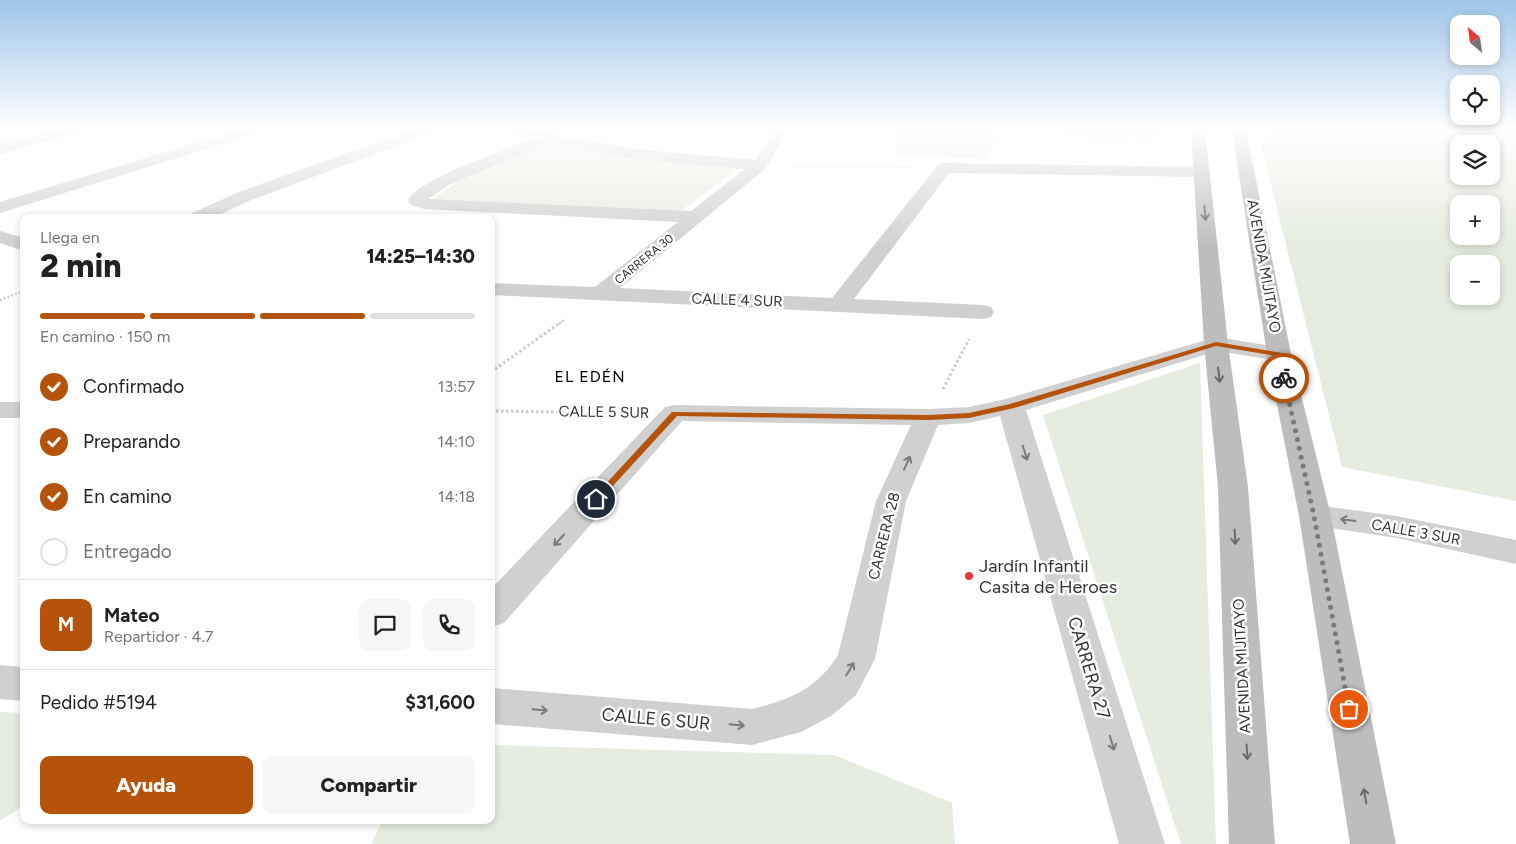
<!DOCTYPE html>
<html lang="es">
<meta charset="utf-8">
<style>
:root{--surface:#fff;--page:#f6f6f6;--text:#202124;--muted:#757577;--line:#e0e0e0;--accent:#b45309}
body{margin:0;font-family:Figtree,sans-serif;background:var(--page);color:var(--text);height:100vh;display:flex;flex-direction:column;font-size:19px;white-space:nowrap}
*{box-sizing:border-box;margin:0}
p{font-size:16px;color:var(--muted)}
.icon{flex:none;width:28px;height:28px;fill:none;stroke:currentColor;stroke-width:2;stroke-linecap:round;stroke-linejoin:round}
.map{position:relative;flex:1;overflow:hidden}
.panel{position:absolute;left:20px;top:214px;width:475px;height:610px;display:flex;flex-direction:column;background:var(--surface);border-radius:10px;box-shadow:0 2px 8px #0003}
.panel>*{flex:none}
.needle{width:32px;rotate:331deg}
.fabs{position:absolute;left:1450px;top:15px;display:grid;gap:10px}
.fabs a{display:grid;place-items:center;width:50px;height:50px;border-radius:10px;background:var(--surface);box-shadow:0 2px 8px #0003;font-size:25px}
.pin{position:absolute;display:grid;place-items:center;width:42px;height:42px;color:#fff;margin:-21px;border:2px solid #fff;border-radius:50%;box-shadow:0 1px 5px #0007}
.courier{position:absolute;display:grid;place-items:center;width:50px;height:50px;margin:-25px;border:4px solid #b45309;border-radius:50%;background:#fff;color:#222;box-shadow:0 1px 6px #0007}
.head em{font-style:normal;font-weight:800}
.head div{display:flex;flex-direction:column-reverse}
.head{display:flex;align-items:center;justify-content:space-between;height:85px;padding:0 20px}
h1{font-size:32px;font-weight:800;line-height:38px}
.bar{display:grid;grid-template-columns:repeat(4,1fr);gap:8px 5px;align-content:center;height:60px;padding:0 20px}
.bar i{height:6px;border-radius:4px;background:var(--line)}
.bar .on{background:var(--accent)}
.bar p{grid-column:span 4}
.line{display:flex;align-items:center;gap:12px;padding:0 20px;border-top:1px solid var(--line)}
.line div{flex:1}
.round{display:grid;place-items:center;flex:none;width:52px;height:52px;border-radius:10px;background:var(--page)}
ol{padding:0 20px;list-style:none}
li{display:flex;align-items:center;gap:15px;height:55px}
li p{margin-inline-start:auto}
li .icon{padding:5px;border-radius:50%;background:var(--accent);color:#fff;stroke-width:4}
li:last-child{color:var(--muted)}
li i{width:28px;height:28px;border:2px solid var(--line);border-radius:50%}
.action{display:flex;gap:10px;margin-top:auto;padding:10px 20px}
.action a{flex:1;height:58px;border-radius:10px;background:var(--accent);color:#fff;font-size:20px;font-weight:800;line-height:58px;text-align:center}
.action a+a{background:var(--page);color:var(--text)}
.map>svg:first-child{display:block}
.green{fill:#e6ecdf;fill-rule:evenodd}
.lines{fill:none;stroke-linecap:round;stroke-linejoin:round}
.path-far2{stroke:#cdcdcd;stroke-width:2;stroke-dasharray:1 1;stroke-linecap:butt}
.path-far1{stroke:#cdcdcd;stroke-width:2.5;stroke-dasharray:2 2;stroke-linecap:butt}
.path{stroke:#cdcdcd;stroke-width:3;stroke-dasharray:2.5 2.5;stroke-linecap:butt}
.street{fill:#d0d0d0;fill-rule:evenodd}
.secondary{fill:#bdbdbd;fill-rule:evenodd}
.oneway{stroke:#6a6a6a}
.oneway2{stroke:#7a7a7a}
.route{fill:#b45309}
.done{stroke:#7a7a7a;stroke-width:5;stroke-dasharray:0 9}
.poi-dot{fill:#e63946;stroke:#fff;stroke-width:2}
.labels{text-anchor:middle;stroke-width:5;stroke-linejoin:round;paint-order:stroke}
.far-street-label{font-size:12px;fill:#333;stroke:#fff}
.street-label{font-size:15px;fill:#333;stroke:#fff}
.neighbourhood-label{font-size:16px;letter-spacing:1px;fill:#000;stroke:#fff}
.near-poi-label{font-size:18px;fill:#333;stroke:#fff;text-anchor:start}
.near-street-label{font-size:18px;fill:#333;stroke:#fff}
</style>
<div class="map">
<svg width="1516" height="844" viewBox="0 0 1516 844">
<rect width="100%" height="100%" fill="#fff"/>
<g class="green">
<polygon points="897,130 998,130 988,159 897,155"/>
<polygon points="1058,130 1164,130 1153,140 1126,138 1120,145 1091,142 1091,138 1058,135"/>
<path d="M 1266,130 L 1516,130 L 1516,501 L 1342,467 L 1261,145 L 1269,141 ZM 1459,144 L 1491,144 L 1491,176 L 1459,176 ZM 1459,204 L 1491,204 L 1491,236 L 1459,236 ZM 1459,264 L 1491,264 L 1491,296 L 1459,296 Z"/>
<polygon points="552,141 740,167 677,214 429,202 457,182"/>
<polygon points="1200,363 1216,844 1181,844 1043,415"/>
<polygon points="0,712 24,713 24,805 0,821"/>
<polygon points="491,745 834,755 952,803 955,844 371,844 383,820 491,820"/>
</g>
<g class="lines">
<polyline class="path-far2" points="792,166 911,167"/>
<g class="path-far1">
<polyline points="0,300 24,291"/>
<polyline points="559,324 564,320"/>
</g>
<g class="path">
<polyline points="491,372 561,322"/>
<polyline points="943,389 969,339"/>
<polyline points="491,411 632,413"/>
</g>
<g class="street">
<polygon points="56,130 80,130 78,133 0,154 0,144"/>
<polygon points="238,130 260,130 258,133 0,213 0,202"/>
<polygon points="412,130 433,130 431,133 251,200 213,218 188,218 190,214 239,192"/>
<path d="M 506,130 L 535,130 L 635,149 L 755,160 L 774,130 L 788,130 L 766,168 L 620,288 L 832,298 L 938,165 L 944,163 L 1202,167 L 1208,169 L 1210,172 L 1208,175 L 1202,177 L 949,173 L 854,299 L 983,305 L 991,307 L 994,312 L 991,317 L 983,319 L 491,295 L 491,283 L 595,287 L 678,222 L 424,209 L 411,205 L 408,201 C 411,182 513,147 533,138 L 508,133 ZM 551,142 L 635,159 L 745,169 L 691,211 L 428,199 L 449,185 Z"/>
<polygon points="0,231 24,238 24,251 0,243"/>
<path d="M 1216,337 L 1279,347 L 1288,349 L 1291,354 L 1288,359 L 1279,361 L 1217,351 L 1026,410 L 1165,844 L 1119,844 L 1000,416 L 969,423 L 938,425 L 906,501 L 875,659 L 856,695 L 831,716 L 801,732 L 752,745 L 491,724 L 491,688 L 752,709 C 789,700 817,689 838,655 L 876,501 L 911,425 L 682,421 L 504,623 L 491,627 L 491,589 L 665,407 L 675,405 L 928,409 L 969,407 L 1006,399 Z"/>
<rect x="0" y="402" width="24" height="16"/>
<polygon points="1315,505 1397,516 1516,540 1516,564 1397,538 1304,524 1299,516 1304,508"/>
<polygon points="0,665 24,667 24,701 0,699"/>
</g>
<g class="secondary">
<polygon points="1191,130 1205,130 1228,344 1248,487 1275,844 1229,844 1218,487 1204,344"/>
<polygon points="1232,130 1246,130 1291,354 1331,516 1396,844 1350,844 1299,516 1267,354"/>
</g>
</g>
<defs><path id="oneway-shaft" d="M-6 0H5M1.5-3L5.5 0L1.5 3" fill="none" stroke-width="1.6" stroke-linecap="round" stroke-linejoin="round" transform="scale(1.25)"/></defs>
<g class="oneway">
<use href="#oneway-shaft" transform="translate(1205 213) rotate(85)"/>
<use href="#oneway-shaft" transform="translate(1219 375) rotate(83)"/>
<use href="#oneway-shaft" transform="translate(1235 537) rotate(87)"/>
<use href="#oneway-shaft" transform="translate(1247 752) rotate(87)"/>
<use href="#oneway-shaft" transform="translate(1365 796) rotate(-100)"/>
</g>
<g class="oneway2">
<use href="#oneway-shaft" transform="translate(1025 453) rotate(73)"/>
<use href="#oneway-shaft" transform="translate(907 463) rotate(-66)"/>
<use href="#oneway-shaft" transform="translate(1348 520) rotate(-173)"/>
<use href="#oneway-shaft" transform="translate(559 540) rotate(133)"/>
<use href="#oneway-shaft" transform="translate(850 669) rotate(-59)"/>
<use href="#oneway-shaft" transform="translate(540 710) rotate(5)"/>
<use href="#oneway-shaft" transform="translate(737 725) rotate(5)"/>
<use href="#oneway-shaft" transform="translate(1112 743) rotate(73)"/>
</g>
<linearGradient id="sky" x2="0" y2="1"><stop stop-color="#9ec6ea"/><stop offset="0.52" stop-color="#fff"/><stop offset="1" stop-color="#fff" stop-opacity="0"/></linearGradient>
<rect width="1516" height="248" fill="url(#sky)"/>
<polygon class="route" points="1216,342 1282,353 1288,378 1284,380 1281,378 1276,356 1216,346 1014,408 969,418 928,420 677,416 599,501 596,502 592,499 672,412 928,415 969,413 1010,404"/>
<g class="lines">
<polyline class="done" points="1284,378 1314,516 1349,709"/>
</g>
<circle class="poi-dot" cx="969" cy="576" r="5"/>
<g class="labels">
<g class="far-street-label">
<text transform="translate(644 259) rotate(-39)" y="4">CARRERA 30</text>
</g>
<g class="street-label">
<text transform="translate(1264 266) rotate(80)" y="5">AVENIDA MIJITAYO</text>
<text transform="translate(737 300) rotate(2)" y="5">CALLE 4 SUR</text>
<text transform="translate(604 412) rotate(1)" y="5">CALLE 5 SUR</text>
<text transform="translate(1416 532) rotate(10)" y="5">CALLE 3 SUR</text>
<text transform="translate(884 536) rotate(-76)" y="5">CARRERA 28</text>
<text transform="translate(1242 666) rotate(-93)" y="5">AVENIDA MIJITAYO</text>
</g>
<g class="neighbourhood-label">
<text x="590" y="382">EL EDÉN</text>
</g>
<g class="near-poi-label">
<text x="979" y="572">Jardín Infantil<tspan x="979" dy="21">Casita de Heroes</tspan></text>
</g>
<g class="near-street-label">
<text transform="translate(1089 668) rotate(73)" y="6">CARRERA 27</text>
<text transform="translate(656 719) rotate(5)" y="6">CALLE 6 SUR</text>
</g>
</g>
</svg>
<div class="fabs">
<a><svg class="needle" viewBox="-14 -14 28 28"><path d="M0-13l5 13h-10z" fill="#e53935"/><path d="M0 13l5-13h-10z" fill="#757577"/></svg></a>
<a><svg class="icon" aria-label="locate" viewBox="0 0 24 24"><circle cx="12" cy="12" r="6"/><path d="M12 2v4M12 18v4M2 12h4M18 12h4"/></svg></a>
<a><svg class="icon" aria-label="layers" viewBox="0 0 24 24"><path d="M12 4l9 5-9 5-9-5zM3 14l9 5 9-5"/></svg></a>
<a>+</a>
<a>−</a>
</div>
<div class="pin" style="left:1349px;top:709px;background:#ea580c"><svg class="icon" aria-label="bag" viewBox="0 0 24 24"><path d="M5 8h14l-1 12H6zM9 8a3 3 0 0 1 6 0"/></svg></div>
<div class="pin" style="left:596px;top:499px;background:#1f2937"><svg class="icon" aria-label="home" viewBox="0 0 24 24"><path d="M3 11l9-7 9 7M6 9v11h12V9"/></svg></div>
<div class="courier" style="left:1284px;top:378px"><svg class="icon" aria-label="bike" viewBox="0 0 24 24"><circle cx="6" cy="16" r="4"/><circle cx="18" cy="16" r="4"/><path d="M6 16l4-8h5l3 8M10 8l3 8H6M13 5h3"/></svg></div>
<section class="panel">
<div class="head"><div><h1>2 min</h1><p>Llega en</p></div><em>14:25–14:30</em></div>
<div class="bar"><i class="on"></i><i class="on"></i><i class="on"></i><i></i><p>En camino · 150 m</p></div>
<ol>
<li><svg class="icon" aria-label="check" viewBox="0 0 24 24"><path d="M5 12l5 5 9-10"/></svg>Confirmado<p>13:57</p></li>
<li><svg class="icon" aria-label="check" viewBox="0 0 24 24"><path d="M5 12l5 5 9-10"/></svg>Preparando<p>14:10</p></li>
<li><svg class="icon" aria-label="check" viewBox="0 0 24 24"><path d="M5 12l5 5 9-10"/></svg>En camino<p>14:18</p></li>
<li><i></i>Entregado</li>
</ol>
<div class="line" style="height:90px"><b class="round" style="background:var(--accent);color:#fff">M</b><div><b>Mateo</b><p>Repartidor · 4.7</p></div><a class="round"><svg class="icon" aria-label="chat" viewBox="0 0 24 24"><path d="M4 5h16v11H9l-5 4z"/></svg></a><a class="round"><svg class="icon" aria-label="phone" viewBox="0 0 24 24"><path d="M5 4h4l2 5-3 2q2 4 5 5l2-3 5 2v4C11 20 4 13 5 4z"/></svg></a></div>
<div class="line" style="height:65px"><div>Pedido #5194</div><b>$31,600</b></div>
<div class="action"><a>Ayuda</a><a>Compartir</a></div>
</section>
</div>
